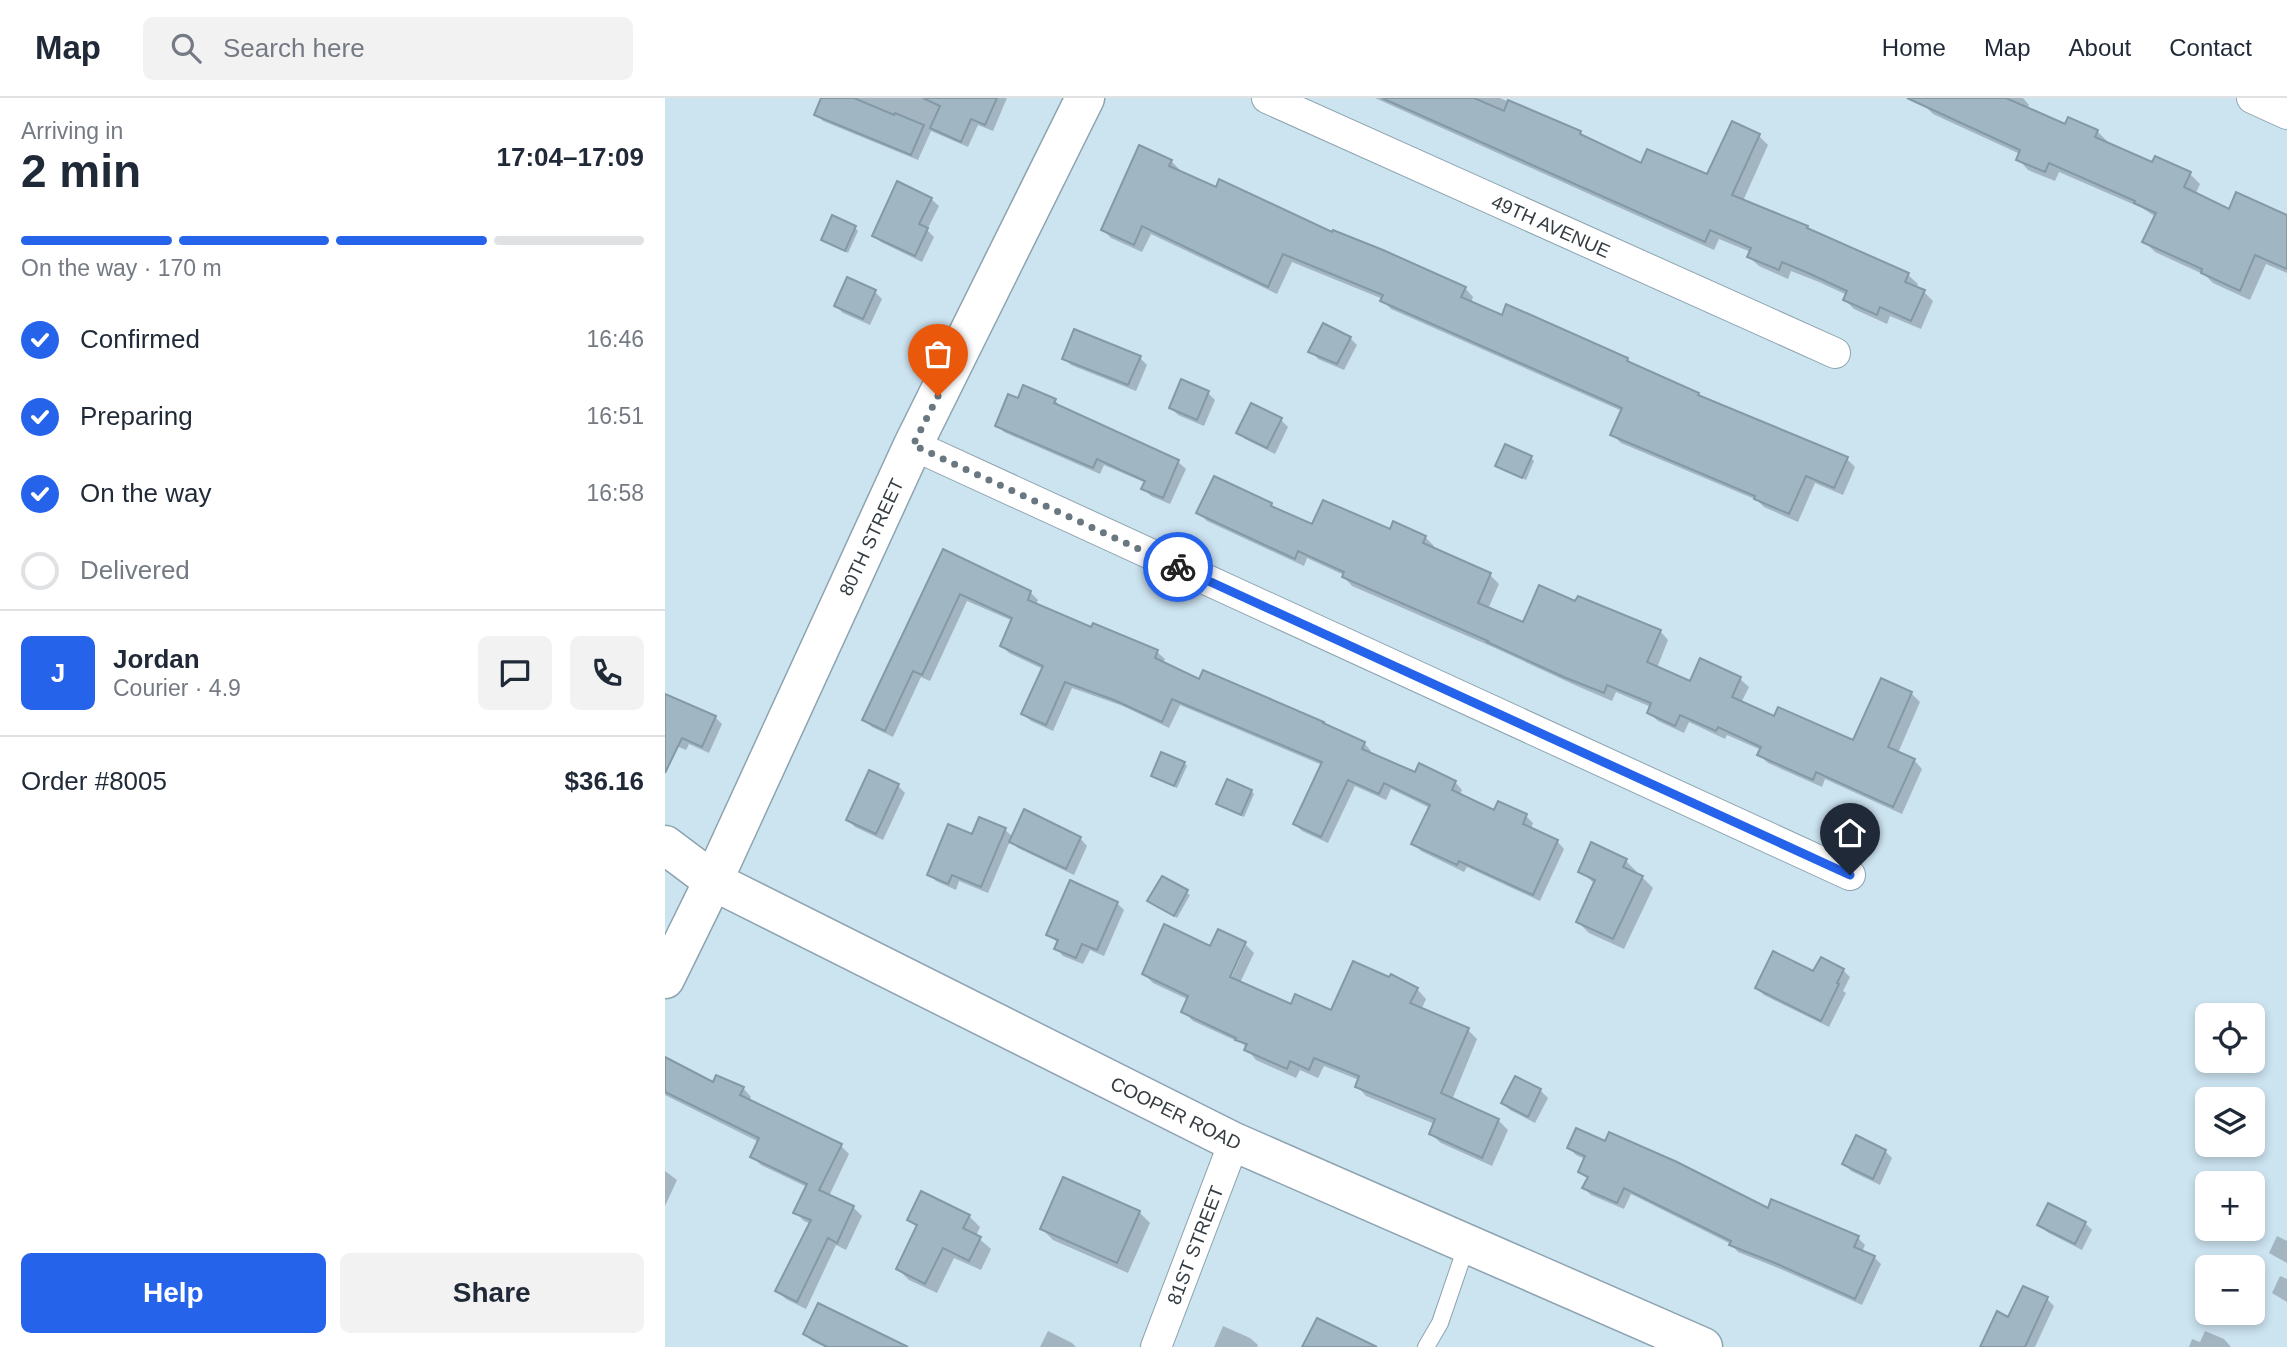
<!DOCTYPE html>
<meta charset="utf-8">
<style>
:root{--surface:#fff;--page:#f2f2f3;--text:#1f2937;--muted:#747a83;--line:#e0e1e3;--accent:#2563eb}
body{margin:0;font-family:Helvetica,sans-serif;background:var(--page);color:var(--text);height:100vh;display:flex;flex-direction:column;font-size:26px;white-space:nowrap}
*{box-sizing:border-box;margin:0}
p{font-size:23px;color:var(--muted)}
.icon{flex:none;width:38px;height:38px;fill:none;stroke:currentColor;stroke-width:2;stroke-linecap:round;stroke-linejoin:round}
.map{position:relative;flex:1;overflow:hidden}
.drawer{display:flex;flex-direction:column;background:var(--surface);width:665px}
.drawer>*{flex:none}
.controls{position:absolute;left:1530px;top:905px;display:grid;gap:14px}
.controls a{display:grid;place-items:center;width:70px;height:70px;border-radius:10px;background:var(--surface);box-shadow:0 4px 10px #0003;font-size:35px}
.pin{position:absolute;display:grid;place-items:center;width:60px;height:60px;color:#fff;margin:-72px -30px;border-radius:50% 50% 50% 0;rotate:-45deg;box-shadow:0 0 7px #0007}
.pin .icon{rotate:45deg}
.courier{position:absolute;display:grid;place-items:center;width:70px;height:70px;margin:-35px;border:5px solid #2563eb;border-radius:50%;background:#fff;color:#222;box-shadow:0 2px 9px #0007}
.overview em{font-style:normal;font-weight:800}
.overview div{display:flex;flex-direction:column-reverse}
.overview{display:flex;align-items:center;justify-content:space-between;height:119px;padding:0 21px}
h1{font-size:46px;font-weight:800;line-height:52px}
.bar{display:grid;grid-template-columns:repeat(4,1fr);gap:10px 7px;align-content:center;height:84px;padding:0 21px}
.bar i{height:9px;border-radius:5px;background:var(--line)}
.bar .current{background:var(--accent)}
.bar p{grid-column:span 4}
.line{display:flex;align-items:center;gap:18px;padding:0 21px;border-top:2px solid var(--line)}
.line div{flex:1}
.round{display:grid;place-items:center;flex:none;width:74px;height:74px;border-radius:10px;background:var(--page)}
ol{padding:0 21px;list-style:none}
li{display:flex;align-items:center;gap:21px;height:77px}
li p{margin-inline-start:auto}
li .icon{padding:7px;border-radius:50%;background:var(--accent);color:#fff;stroke-width:4}
li:last-child{color:var(--muted)}
li i{width:38px;height:38px;border:4px solid var(--line);border-radius:50%}
.button{display:flex;gap:14px;margin-top:auto;padding:14px 21px}
.button a{flex:1;height:80px;border-radius:10px;background:var(--accent);color:#fff;font-size:28px;font-weight:800;line-height:80px;text-align:center}
.button a+a{background:var(--page);color:var(--text)}
header{display:flex;align-items:center;gap:42px;box-sizing:border-box;height:98px;padding:0 35px;background:var(--surface);border-bottom:2px solid var(--line)}
header strong{font-size:33px}
nav{display:flex;gap:38px;margin-inline-start:auto;font-size:24px}
.search{width:490px;height:63px;background:var(--page);display:flex;align-items:center;gap:18px;box-sizing:border-box;padding:0 24px;border-radius:10px;color:var(--muted);font-size:26px}
main{display:flex;flex:1;min-height:0}
.map>svg:first-child{display:block}
.shadow{fill:#0003}
.building{fill:#a0b6c3;stroke:#8499a6;stroke-width:2}
.lines{fill:none;stroke-linecap:round;stroke-linejoin:round}
.service-casing{stroke:#8da3b0;stroke-width:18}
.minor-casing{stroke:#8da3b0;stroke-width:32}
.tertiary-casing{stroke:#8da3b0;stroke-width:41}
.service{stroke:#fff;stroke-width:16}
.minor{stroke:#fff;stroke-width:30}
.tertiary{stroke:#fff;stroke-width:38}
.done{stroke:#697780;stroke-width:7;stroke-dasharray:0 12.6}
.route{stroke:#2563eb;stroke-width:9}
.labels{text-anchor:middle;stroke-width:7;stroke-linejoin:round;paint-order:stroke}
.street-label{font-size:19px;fill:#343d43;stroke:#fff}
</style>
<header>
<strong>Map</strong>
<div class="search"><svg class="icon" aria-label="search" viewBox="0 0 24 24"><circle cx="10" cy="10" r="6"/><path d="M15 15l6 6"/></svg>Search here</div>
<nav><a>Home</a><a>Map</a><a>About</a><a>Contact</a></nav>
</header>
<main>
<section class="drawer">
<div class="overview"><div><h1>2 min</h1><p>Arriving in</p></div><em>17:04–17:09</em></div>
<div class="bar"><i class="current"></i><i class="current"></i><i class="current"></i><i></i><p>On the way · 170 m</p></div>
<ol>
<li><svg class="icon" aria-label="check" viewBox="0 0 24 24"><path d="M5 12l5 5 9-10"/></svg>Confirmed<p>16:46</p></li>
<li><svg class="icon" aria-label="check" viewBox="0 0 24 24"><path d="M5 12l5 5 9-10"/></svg>Preparing<p>16:51</p></li>
<li><svg class="icon" aria-label="check" viewBox="0 0 24 24"><path d="M5 12l5 5 9-10"/></svg>On the way<p>16:58</p></li>
<li><i></i>Delivered</li>
</ol>
<div class="line" style="height:126px"><b class="round" style="background:var(--accent);color:#fff">J</b><div><b>Jordan</b><p>Courier · 4.9</p></div><a class="round"><svg class="icon" aria-label="chat" viewBox="0 0 24 24"><path d="M4 5h16v11H9l-5 4z"/></svg></a><a class="round"><svg class="icon" aria-label="phone" viewBox="0 0 24 24"><path d="M5 4h4l2 5-3 2q2 4 5 5l2-3 5 2v4C11 20 4 13 5 4z"/></svg></a></div>
<div class="line" style="height:91px"><div>Order #8005</div><b>$36.16</b></div>
<div class="button"><a>Help</a><a>Share</a></div>
</section>
<div class="map">
<svg width="1622" height="1249" viewBox="0 0 1622 1249">
<rect width="100%" height="100%" fill="#cce3f0"/>
<g class="shadow">
<polygon points="158,0 342,0 328,33 313,27 303,49 266,33 253,62 158,23 151,16"/>
<polygon points="710,0 835,0 915,35 921,41 977,67 1043,78 1094,38 1103,47 1078,103 1142,130 1146,134 1243,177 1253,186 1251,190 1259,194 1268,203 1256,231 1225,218 1222,226 1189,211 1180,202 1182,197 1154,184 1126,173 1123,181 1094,168 1084,159 1086,154 1054,141 1049,152"/>
<polygon points="1241,0 1358,0 1364,7 1362,11 1401,28 1432,33 1443,44 1442,46 1488,67 1525,76 1535,86 1530,97 1565,113 1622,119 1622,175 1601,166 1585,202 1548,185 1540,177 1490,154 1480,144 1491,119 1477,110 1394,74 1390,83 1363,72 1353,61 1355,56 1268,16 1260,8"/>
<polygon points="506,63 514,71 513,74 800,190 808,199 806,205 838,219 962,261 969,268 1033,297 1037,301 1182,361 1190,369 1178,397 1150,385 1133,424 1099,409 1092,402 956,345 947,336 957,313 726,211 718,203 718,201 627,164 612,196 486,136 477,154 446,140 438,132"/>
<polygon points="266,101 274,108 262,132 269,139 257,164 216,144 209,137"/>
<polygon points="190,130 193,133 183,155 158,141"/>
<polygon points="210,194 217,201 205,227 178,215 171,208"/>
<polygon points="410,233 475,260 482,267 471,293 406,267 399,260"/>
<polygon points="685,240 692,247 679,272 653,261 646,253"/>
<polygon points="543,295 550,302 539,328 513,317 506,310"/>
<polygon points="354,302 390,302 397,311 513,364 521,371 505,406 486,398 479,391 481,385 439,367 435,376 339,334 332,327"/>
<polygon points="616,322 623,329 610,356 580,341 573,334"/>
<polygon points="866,360 869,363 861,382 832,367"/>
<polygon points="606,406 612,412 648,429 725,433 760,439 769,448 767,451 825,477 834,486 823,511 859,526 911,505 995,533 1003,542 992,570 1025,585 1075,581 1084,589 1076,605 1110,621 1189,645 1246,595 1255,604 1233,655 1249,662 1257,671 1237,716 1160,681 1157,689 1103,665 1094,657 1096,652 1062,637 1060,641 1024,624 1019,635 993,623 984,615 986,609 951,594 947,603 912,588 830,550 687,488 679,479 679,477 642,460 639,468 542,423 533,414"/>
<polygon points="279,453 365,494 373,502 371,507 427,532 492,554 500,561 497,566 535,583 699,645 706,653 704,656 751,676 790,684 797,692 795,697 830,714 861,718 868,725 866,731 892,743 899,751 875,803 802,769 799,774 756,753 748,745 765,710 726,691 721,702 690,688 663,745 637,733 630,726 657,667 515,607 504,630 458,608 407,590 388,633 366,623 358,616 378,571 344,555 337,548 348,523 302,503 265,583 256,579 228,639 207,629 199,622"/>
<polygon points="0,597 50,619 57,626 44,655 24,646 21,652 0,643"/>
<polygon points="519,665 522,668 512,690 488,678"/>
<polygon points="233,688 240,695 218,742 190,729 183,722"/>
<polygon points="586,693 589,696 579,719 553,706"/>
<polygon points="340,732 348,739 415,740 422,748 409,777 353,750 345,743 323,795 294,783 291,792 271,783 264,776 307,738"/>
<polygon points="961,763 972,774 971,776 977,779 988,790 959,851 924,835 913,824 930,786 915,773"/>
<polygon points="498,780 525,797 512,820 488,806"/>
<polygon points="452,805 459,812 439,858 425,852 418,866 398,858 391,850 393,845 383,836"/>
<polygon points="580,845 581,847 577,847 559,886 563,887 581,847 589,855 575,885 627,908 666,914 752,891 761,901 756,912 803,932 812,941 787,1002 833,1022 843,1032 827,1068 776,1045 766,1036 770,1026 701,998 692,988 694,982 659,968 653,980 635,972 631,980 591,962 578,946 528,923 518,913 524,902 488,885 479,876 546,850"/>
<polygon points="1178,872 1185,879 1178,893 1181,895 1164,929 1099,897 1092,890 1149,876"/>
<polygon points="0,964 49,987 78,990 86,999 84,1003 176,1048 184,1056 164,1098 188,1109 197,1118 181,1152 171,1147 141,1211 121,1201 112,1193 146,1126 139,1123 130,1114 142,1089 96,1067 87,1058 94,1044 0,997"/>
<polygon points="850,980 875,992 883,1000 870,1025 845,1012 838,1005"/>
<polygon points="904,1050 1193,1140 1200,1147 1197,1154 1209,1159 1216,1166 1197,1207 1118,1172 1073,1154 1066,1146 966,1096 959,1111 926,1097 919,1090 922,1080 915,1073 920,1061 911,1057"/>
<polygon points="1220,1053 1227,1060 1215,1087 1186,1073 1179,1066"/>
<polygon points="0,1073 12,1082 0,1108"/>
<polygon points="474,1114 485,1125 463,1175 388,1142 377,1131"/>
<polygon points="304,1118 315,1129 311,1138 326,1151 316,1172 289,1160 272,1195 244,1182 233,1171 253,1130 244,1121"/>
<polygon points="1420,1125 1427,1132 1417,1152 1382,1134 1374,1127"/>
<polygon points="1612,1138 1622,1143 1622,1165 1604,1155"/>
<polygon points="1615,1178 1622,1181 1622,1204 1607,1195"/>
<polygon points="1382,1201 1389,1208 1370,1249 1317,1249 1344,1221"/>
<polygon points="558,1228 585,1240 593,1247 592,1249 549,1249"/>
<polygon points="383,1233 407,1245 411,1249 375,1249"/>
<polygon points="1540,1233 1559,1241 1566,1249 1524,1249 1527,1241 1535,1244"/>
<polygon points="140,1236 230,1249 160,1249 147,1243"/>
</g>
<g class="building">
<polygon points="156,0 189,0 229,17 230,15 259,27 246,57 149,17"/>
<polygon points="258,0 332,0 320,27 306,21 296,44 265,30 275,8"/>
<polygon points="717,0 809,0 839,13 843,2 916,33 915,36 976,65 982,51 1042,76 1067,23 1095,36 1067,97 1143,128 1142,130 1244,175 1240,184 1260,192 1246,223 1215,209 1212,217 1178,202 1182,193 1143,175 1117,164 1114,172 1082,159 1086,150 1045,132 1040,144"/>
<polygon points="1242,0 1341,0 1400,26 1403,19 1433,32 1430,39 1487,64 1490,58 1526,74 1519,89 1564,111 1571,94 1622,117 1622,171 1590,157 1575,193 1536,175 1537,171 1477,144 1491,115 1469,105 1470,103 1384,65 1380,74 1351,62 1355,52"/>
<polygon points="474,47 507,62 504,68 551,89 554,81 667,134 668,132 718,152 801,189 796,199 837,217 841,206 963,260 962,263 1034,295 1033,297 1183,359 1169,390 1141,378 1124,416 1089,401 1090,398 945,337 957,310 715,203 718,197 618,156 603,189 477,128 469,147 436,132"/>
<polygon points="232,83 267,100 254,126 263,130 250,158 207,138"/>
<polygon points="167,117 191,128 180,153 156,142"/>
<polygon points="182,179 211,192 198,221 169,208"/>
<polygon points="658,225 686,239 672,266 643,254"/>
<polygon points="409,231 476,258 463,287 397,261"/>
<polygon points="516,281 544,293 532,322 504,310"/>
<polygon points="358,287 391,301 389,305 514,362 498,400 476,391 480,383 432,361 428,370 330,328 343,296 353,300"/>
<polygon points="586,305 617,320 602,350 571,335"/>
<polygon points="840,346 867,358 857,380 830,368"/>
<polygon points="549,378 607,405 606,408 647,426 658,402 725,431 728,423 761,438 758,445 826,475 813,505 858,524 874,487 910,503 913,498 996,532 982,564 1025,583 1035,560 1076,579 1067,599 1109,618 1113,609 1188,642 1216,580 1247,594 1223,649 1250,661 1228,709 1151,674 1148,682 1092,657 1096,649 1053,629 1051,633 1015,617 1010,628 982,615 986,605 942,587 939,595 901,580 822,544 823,543 677,479 679,474 633,453 630,461 531,415"/>
<polygon points="278,451 366,493 363,502 426,529 428,525 493,552 490,560 534,581 538,572 659,624 658,625 700,644 697,651 750,674 754,665 791,683 787,692 829,712 833,703 862,716 858,726 893,742 868,797 794,763 792,767 746,746 765,707 719,685 714,696 683,682 656,739 628,726 657,664 507,601 497,624 449,602 400,584 381,627 356,616 378,568 335,548 347,520 295,496 257,577 248,573 220,633 197,622"/>
<polygon points="0,596 51,618 37,649 17,640 0,675"/>
<polygon points="496,654 520,664 509,688 486,678"/>
<polygon points="204,672 234,686 211,736 181,722"/>
<polygon points="562,681 587,692 576,717 551,706"/>
<polygon points="359,711 416,739 401,771 344,744"/>
<polygon points="314,719 341,730 316,789 287,777 283,786 262,777 283,726 307,736"/>
<polygon points="926,744 962,761 958,769 978,778 948,841 911,824 930,782 913,774"/>
<polygon points="497,778 523,792 509,818 482,803"/>
<polygon points="405,782 453,804 432,852 417,846 411,860 389,851 393,842 381,837"/>
<polygon points="499,826 545,848 553,831 581,844 565,879 626,906 630,896 666,912 688,863 724,879 726,876 753,890 745,905 804,930 776,995 834,1021 817,1060 764,1036 770,1021 690,989 694,978 649,960 644,972 625,963 622,971 579,952 582,946 570,942 571,940 516,914 523,898 477,876"/>
<polygon points="1108,853 1148,873 1156,859 1179,871 1172,885 1174,886 1156,923 1090,890"/>
<polygon points="0,959 48,984 51,977 79,989 75,997 177,1046 154,1092 189,1108 172,1145 163,1140 132,1204 110,1193 146,1122 128,1115 142,1086 85,1059 94,1040 0,994"/>
<polygon points="850,978 876,991 863,1019 836,1005"/>
<polygon points="911,1030 940,1043 944,1034 1012,1064 1103,1110 1106,1101 1194,1138 1189,1149 1210,1158 1190,1201 1110,1165 1064,1147 1066,1143 959,1090 952,1105 917,1090 923,1079 913,1074 920,1058 902,1050"/>
<polygon points="1191,1037 1221,1052 1208,1081 1177,1066"/>
<polygon points="398,1079 475,1113 452,1165 375,1131"/>
<polygon points="256,1093 305,1117 298,1130 316,1139 304,1163 278,1150 260,1186 231,1171 252,1127 242,1122"/>
<polygon points="1383,1105 1421,1124 1410,1146 1372,1127"/>
<polygon points="1358,1188 1383,1199 1360,1249 1315,1249 1332,1213 1343,1219"/>
<polygon points="153,1205 243,1249 162,1249 138,1236"/>
<polygon points="652,1220 712,1249 637,1249"/>
</g>
<g class="lines">
<defs>
<polyline id="service" points="761,1249 775,1225 802,1146"/>
<g id="minor">
<polyline points="602,0 1170,255"/>
<polyline points="1587,0 1622,16"/>
<polyline points="248,347 1185,777"/>
<polyline points="491,1249 569,1044"/>
</g>
<g id="tertiary">
<polyline points="0,747 48,783 569,1044 1038,1249"/>
<polyline points="0,881 48,783 248,347 420,0"/>
</g>
</defs>
<use href="#service" class="service-casing"/>
<use href="#minor" class="minor-casing"/>
<use href="#tertiary" class="tertiary-casing"/>
<use href="#service" class="service"/>
<use href="#minor" class="minor"/>
<use href="#tertiary" class="tertiary"/>
</g>
<g class="lines">
<polyline class="done" points="273,298 248,347 513,469"/>
<polyline class="route" points="513,469 1185,777"/>
</g>
<g class="labels">
<g class="street-label">
<text transform="translate(886 128) rotate(24)" y="7">49TH AVENUE</text>
<text transform="translate(206 439) rotate(-65)" y="7">80TH STREET</text>
<text transform="translate(511 1015) rotate(26)" y="7">COOPER ROAD</text>
<text transform="translate(530 1147) rotate(-69)" y="7">81ST STREET</text>
</g>
</g>
</svg>
<div class="controls">
<a><svg class="icon" aria-label="locate" viewBox="0 0 24 24"><circle cx="12" cy="12" r="6"/><path d="M12 2v4M12 18v4M2 12h4M18 12h4"/></svg></a>
<a><svg class="icon" aria-label="layers" viewBox="0 0 24 24"><path d="M12 4l9 5-9 5-9-5zM3 14l9 5 9-5"/></svg></a>
<a>+</a>
<a>−</a>
</div>
<div class="pin" style="left:273px;top:298px;background:#ea580c"><svg class="icon" aria-label="bag" viewBox="0 0 24 24"><path d="M5 8h14l-1 12H6zM9 8a3 3 0 0 1 6 0"/></svg></div>
<div class="pin" style="left:1185px;top:777px;background:#1f2937"><svg class="icon" aria-label="home" viewBox="0 0 24 24"><path d="M3 11l9-7 9 7M6 9v11h12V9"/></svg></div>
<div class="courier" style="left:513px;top:469px"><svg class="icon" aria-label="bike" viewBox="0 0 24 24"><circle cx="6" cy="16" r="4"/><circle cx="18" cy="16" r="4"/><path d="M6 16l4-8h5l3 8M10 8l3 8H6M13 5h3"/></svg></div>
</div>
</main>
